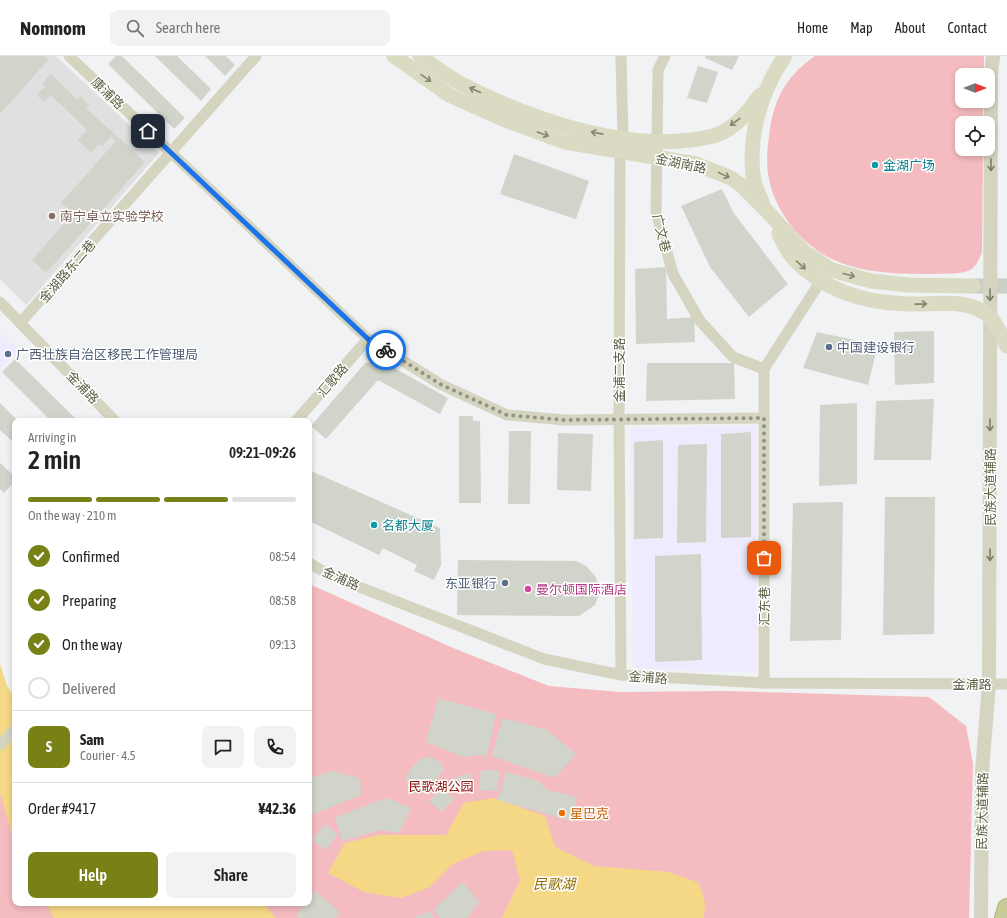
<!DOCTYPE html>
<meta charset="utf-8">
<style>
:root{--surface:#fff;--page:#f2f2f2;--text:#222;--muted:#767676;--line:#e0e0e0;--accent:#778116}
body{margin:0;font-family:"Asap Condensed","Noto Sans SC",sans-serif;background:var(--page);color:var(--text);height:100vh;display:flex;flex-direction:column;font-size:15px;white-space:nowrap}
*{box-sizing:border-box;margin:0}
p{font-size:13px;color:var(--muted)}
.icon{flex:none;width:22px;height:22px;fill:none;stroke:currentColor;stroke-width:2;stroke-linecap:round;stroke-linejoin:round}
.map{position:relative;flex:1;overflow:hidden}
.sheet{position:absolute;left:12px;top:362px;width:300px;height:488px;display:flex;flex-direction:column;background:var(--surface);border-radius:8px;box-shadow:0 2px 6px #0003}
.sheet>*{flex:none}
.needle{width:26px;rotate:90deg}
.tools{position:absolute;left:955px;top:12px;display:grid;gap:8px}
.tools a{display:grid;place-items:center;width:40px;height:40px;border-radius:8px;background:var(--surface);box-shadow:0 2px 6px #0003;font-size:20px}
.pin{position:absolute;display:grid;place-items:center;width:34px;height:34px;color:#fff;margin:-17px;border-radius:8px;box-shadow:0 2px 6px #0006}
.courier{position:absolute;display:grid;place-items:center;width:40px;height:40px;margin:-20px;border:3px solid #1a73e8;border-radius:50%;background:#fff;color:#222;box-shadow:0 1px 5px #0007}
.head em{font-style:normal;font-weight:600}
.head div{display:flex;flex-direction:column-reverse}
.head{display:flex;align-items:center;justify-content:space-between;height:68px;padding:0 16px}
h1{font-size:26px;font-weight:600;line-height:30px}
.bar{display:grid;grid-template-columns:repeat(4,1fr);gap:6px 4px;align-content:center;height:48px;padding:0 16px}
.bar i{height:5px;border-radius:3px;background:var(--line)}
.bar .on{background:var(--accent)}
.bar p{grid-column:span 4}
.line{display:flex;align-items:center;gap:10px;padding:0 16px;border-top:1px solid var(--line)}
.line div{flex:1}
.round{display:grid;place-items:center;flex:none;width:42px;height:42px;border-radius:8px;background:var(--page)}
ol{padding:0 16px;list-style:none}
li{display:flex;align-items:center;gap:12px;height:44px}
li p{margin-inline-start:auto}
li .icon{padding:4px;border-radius:50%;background:var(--accent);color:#fff;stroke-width:4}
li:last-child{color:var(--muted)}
li i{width:22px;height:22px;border:2px solid var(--line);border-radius:50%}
.action{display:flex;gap:8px;margin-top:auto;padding:8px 16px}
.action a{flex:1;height:46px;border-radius:8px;background:var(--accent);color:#fff;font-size:16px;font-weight:600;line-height:46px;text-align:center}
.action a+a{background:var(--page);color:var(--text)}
header{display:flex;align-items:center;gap:24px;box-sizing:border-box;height:56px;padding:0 20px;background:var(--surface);border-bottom:1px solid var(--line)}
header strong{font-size:19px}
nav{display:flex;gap:22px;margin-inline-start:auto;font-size:14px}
.search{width:280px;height:36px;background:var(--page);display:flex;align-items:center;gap:10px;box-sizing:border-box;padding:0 14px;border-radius:8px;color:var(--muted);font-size:15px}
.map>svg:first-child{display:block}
.commercial{fill:#efeafe}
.education{fill:#dfe1e1}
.green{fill:#f4bcc0}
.water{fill:#f5d885}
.building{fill:#d1d4ca}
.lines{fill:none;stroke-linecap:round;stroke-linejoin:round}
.secondary-tunnel{stroke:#cccec8;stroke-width:15;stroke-dasharray:15 8;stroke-linecap:butt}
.trunk-casing{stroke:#acb06f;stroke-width:20}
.minor{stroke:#d4d4c0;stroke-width:11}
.tertiary{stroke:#d4d4c0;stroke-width:14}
.secondary{stroke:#dadbc2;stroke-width:15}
.trunk{stroke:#c9cb99;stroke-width:18}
.oneway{stroke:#85856b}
.oneway2{stroke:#7d7d64}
.done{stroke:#929383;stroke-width:4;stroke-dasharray:0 7.2}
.route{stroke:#1a73e8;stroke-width:5}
.culture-dot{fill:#0f9aa8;stroke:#fff;stroke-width:1.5}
.education-dot{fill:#8d6e63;stroke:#fff;stroke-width:1.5}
.service-dot{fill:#5c6f8a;stroke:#fff;stroke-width:1.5}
.hotel-dot{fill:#d1479c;stroke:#fff;stroke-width:1.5}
.food-dot{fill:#e8710a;stroke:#fff;stroke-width:1.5}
.labels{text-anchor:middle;stroke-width:3;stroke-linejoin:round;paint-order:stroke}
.street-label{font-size:13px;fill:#606046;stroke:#fff}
.culture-label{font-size:13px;fill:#0d838f;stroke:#fff;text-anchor:start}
.education-label{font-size:13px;fill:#785e54;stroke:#fff;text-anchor:start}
.service-label{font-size:13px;fill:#4e5e75;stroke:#fff;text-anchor:start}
.hotel-label{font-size:13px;fill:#b23c85;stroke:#fff;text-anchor:start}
.park-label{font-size:13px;fill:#8a130e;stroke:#fff}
.food-label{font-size:13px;fill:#c56008;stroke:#fff;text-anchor:start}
.water-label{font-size:14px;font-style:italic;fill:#906c04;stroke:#fff}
</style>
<header>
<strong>Nomnom</strong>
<div class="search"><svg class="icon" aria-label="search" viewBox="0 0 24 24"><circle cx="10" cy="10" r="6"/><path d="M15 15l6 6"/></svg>Search here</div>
<nav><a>Home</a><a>Map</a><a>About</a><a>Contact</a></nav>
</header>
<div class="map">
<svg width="1007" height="862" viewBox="0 0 1007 862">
<rect width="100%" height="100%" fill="#f0f2f3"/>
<g class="commercial">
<polygon points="0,276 19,294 0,314"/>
<polygon points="757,370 757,616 713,616 633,611 630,372"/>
</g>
<polygon class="education" points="0,0 56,0 159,97 26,249 0,223"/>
<g class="green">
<path d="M 815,0 L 984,0 L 984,19 L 962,19 L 962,45 L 983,45 L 983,67 L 962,67 L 962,93 L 983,93 L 982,196 C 979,203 977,210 970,214 C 960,219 946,217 935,218 C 893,218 844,218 810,189 C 790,173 774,148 769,123 C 766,110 767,94 769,81 C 773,44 785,21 815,0 Z"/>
<polygon points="309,528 458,594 549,630 620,636 726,635 929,641 966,670 973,708 969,862 0,862 0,717 15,701 15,847 309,847"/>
</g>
<g class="water">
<polygon points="0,608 7,630 15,642 15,789 0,737"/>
<polygon points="494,742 545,760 555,791 594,810 669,816 699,827 705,847 704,862 502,862 520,824 512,794 484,795 453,808 430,831 401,842 364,836 328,817 345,787 380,779 446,779 464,747"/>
<polygon points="45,847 263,847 276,862 54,862"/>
</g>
<g class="building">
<polygon points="0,0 45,0 49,3 0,58"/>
<polygon points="116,0 122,0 185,62 174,73 108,8"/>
<polygon points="155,0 177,0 211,33 201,45"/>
<polygon points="205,0 226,0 235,9 225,20"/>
<polygon points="706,0 739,0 732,14 705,2"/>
<polygon points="698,10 718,16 707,47 687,42"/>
<polygon points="51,18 77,43 80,40 89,49 86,52 145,106 46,217 32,204 73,157 61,147 116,85 111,81 102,90 99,88 91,97 78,84 87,74 51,39 44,46 37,39 45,31 42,28"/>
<polygon points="514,98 589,125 576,163 500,138"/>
<polygon points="722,133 733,156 788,228 749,261 710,211 681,150"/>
<polygon points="666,211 667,263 694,261 695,286 636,288 635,213"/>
<polygon points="934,275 934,327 895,329 894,276"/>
<polygon points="817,276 878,289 868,329 803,312"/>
<polygon points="15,303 76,363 75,365 51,365 2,316"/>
<polygon points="380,304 448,342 440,358 378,324 326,383 311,370 365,307"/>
<polygon points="647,307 734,307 735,343 646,345"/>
<polygon points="934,343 931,404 874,404 876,345"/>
<polygon points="0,347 18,365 15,365 15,388 0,374"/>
<polygon points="857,347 857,428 819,430 820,349"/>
<polygon points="459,360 473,360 473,365 480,365 481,447 459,447"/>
<polygon points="509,375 531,375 530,448 508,448"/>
<polygon points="751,376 751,481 721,482 721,378"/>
<polygon points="558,377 593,378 591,435 557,434"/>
<polygon points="663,384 663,482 634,483 634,386"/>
<polygon points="707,388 706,486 677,487 678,389"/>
<polygon points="0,407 15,421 15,425 4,437 0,433"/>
<polygon points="309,414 440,472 441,509 434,524 414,515 417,509 383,492 379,499 309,465"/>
<polygon points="885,441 935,441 934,578 883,579"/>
<polygon points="843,446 841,584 790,585 793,447"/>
<polygon points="701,498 702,604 655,606 655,500"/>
<polygon points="458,504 576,505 586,510 595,520 599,529 599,538 595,549 579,560 457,559"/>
<polygon points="438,642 496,658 487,699 463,701 426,686"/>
<polygon points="503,662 547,674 576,698 555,722 492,700"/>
<polygon points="432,701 441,707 444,714 424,736 413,738 408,732 406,723 409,715 421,702"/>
<polygon points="481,714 500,715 497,735 479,734"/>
<polygon points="331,715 360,722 361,739 309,760 309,723"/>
<polygon points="506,716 536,724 548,734 577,741 571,765 498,744"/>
<polygon points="469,717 475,730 457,737 450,724"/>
<polygon points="442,732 454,743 441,756 429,745"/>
<polygon points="387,742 411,752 399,777 381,774 342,785 335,761"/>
<polygon points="325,768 338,778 325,794 312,784"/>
<polygon points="463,826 479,846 467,862 440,862 433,854"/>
<polygon points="315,835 339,855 336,862 299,862 296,859 306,847 309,847 309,843"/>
<polygon points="431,855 434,862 413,862"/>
</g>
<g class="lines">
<polyline class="secondary-tunnel" points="973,230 1007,230"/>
<defs>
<polyline id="trunk" points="1004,862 1007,852"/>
</defs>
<use href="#trunk" class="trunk-casing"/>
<g class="minor">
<polyline points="69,0 368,283 440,328 507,359 565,364 764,362"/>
<polyline points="665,0 658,14 656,156 673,218 700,265 733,301 764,313"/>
<polyline points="0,246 115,365"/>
<polyline points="20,267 256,0"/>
<polyline points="296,365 368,283"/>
<polyline points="309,507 331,520 544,603 621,619 764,627 1007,628"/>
<polyline points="621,619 619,363 620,97 623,82 621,0"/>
<polyline points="764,627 764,313 820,226"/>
<polyline points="0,689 15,673"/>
</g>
<polyline class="tertiary" points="981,862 982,716 989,628 991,19 993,0"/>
<g class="secondary">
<polyline points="394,0 449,39 505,64 565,86 696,108 731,122 742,130 765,153 804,196 832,214 871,225 909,229 973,230"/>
<path d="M 420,0 C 432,9 445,19 458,26 C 522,60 607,90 680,85 C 693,84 706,83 719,78 C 736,71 750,54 760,39"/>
<path d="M 762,146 C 760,140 756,133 754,126 C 747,83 760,36 785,0"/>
<path d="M 779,178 C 783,186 787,196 793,202 C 824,235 864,247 908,248 C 934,249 968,241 990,261 C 997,268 1002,281 1007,290"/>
</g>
<use href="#trunk" class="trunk"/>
</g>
<defs><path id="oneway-shaft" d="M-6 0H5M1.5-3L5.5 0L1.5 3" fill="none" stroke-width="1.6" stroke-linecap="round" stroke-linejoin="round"/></defs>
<g class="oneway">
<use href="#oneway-shaft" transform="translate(426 22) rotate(35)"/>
<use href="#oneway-shaft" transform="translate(475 34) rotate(-156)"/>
<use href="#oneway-shaft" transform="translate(735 66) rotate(143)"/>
<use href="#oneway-shaft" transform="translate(597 77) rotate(-169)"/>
<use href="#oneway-shaft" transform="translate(543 78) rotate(20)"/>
<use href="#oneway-shaft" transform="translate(724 119) rotate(25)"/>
<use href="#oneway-shaft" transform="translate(801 209) rotate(41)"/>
<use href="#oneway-shaft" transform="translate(849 219) rotate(15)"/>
<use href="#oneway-shaft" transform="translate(921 248) rotate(-1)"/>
</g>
<g class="oneway2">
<use href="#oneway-shaft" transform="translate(991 109) rotate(90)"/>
<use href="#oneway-shaft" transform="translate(990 239) rotate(90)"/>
<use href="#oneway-shaft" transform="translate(990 369) rotate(90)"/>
<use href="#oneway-shaft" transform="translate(990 499) rotate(90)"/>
</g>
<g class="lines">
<polyline class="done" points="386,294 440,328 507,359 565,364 764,362 764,502"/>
<polyline class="route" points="148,75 368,283 386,294"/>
</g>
<g class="culture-dot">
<circle cx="875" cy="109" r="4"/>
<circle cx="374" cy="469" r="4"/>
</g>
<circle class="education-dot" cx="52" cy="160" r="4"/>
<g class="service-dot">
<circle cx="829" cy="291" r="4"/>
<circle cx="8" cy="298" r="4"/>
<circle cx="505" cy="527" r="4"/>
</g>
<circle class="hotel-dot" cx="528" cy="533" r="4"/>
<circle class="food-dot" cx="562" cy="757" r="4"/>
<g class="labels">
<g class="street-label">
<text transform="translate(108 37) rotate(44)" y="5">康浦路</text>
<text transform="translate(681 107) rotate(12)" y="5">金湖南路</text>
<text transform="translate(662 177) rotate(76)" y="5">广文巷</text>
<text transform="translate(67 215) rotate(-49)" y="5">金湖路东二巷</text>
<text transform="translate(619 314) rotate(-90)" y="5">金浦二支路</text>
<text transform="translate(332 324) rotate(-49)" y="5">汇歌路</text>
<text transform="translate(83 331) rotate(46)" y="5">金浦路</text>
<text transform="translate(990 431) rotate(-90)" y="5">民族大道辅路</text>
<text transform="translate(341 522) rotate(24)" y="5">金浦路</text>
<text transform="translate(764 550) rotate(-90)" y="5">汇东巷</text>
<text transform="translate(648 621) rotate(4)" y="5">金浦路</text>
<text x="972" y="633">金浦路</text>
<text transform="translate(982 755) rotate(-89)" y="5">民族大道辅路</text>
</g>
<g class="culture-label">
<text x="883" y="114">金湖广场</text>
<text x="382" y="474">名都大厦</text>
</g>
<g class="education-label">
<text x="60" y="165">南宁卓立实验学校</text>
</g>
<g class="service-label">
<text x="837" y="296">中国建设银行</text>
<text x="16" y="303">广西壮族自治区移民工作管理局</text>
<text x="497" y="532" text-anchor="end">东亚银行</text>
</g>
<g class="hotel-label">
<text x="536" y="538">曼尔顿国际酒店</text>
</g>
<g class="park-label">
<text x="441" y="735">民歌湖公园</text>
</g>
<g class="food-label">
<text x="570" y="762">星巴克</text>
</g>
<g class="water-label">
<text x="554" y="833">民歌湖</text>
</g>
</g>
</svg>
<div class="tools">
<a><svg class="needle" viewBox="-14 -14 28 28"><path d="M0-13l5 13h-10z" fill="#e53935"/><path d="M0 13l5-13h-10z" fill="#767676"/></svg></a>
<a><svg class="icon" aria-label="locate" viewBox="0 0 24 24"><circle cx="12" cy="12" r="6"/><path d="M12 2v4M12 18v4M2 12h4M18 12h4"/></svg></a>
</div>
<div class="pin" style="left:764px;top:502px;background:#ea580c"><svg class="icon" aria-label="bag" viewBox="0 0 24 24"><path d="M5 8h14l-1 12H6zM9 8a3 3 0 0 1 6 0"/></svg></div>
<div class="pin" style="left:148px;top:75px;background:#1f2937"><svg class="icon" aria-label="home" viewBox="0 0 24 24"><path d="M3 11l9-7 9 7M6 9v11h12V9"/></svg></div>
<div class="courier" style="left:386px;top:294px"><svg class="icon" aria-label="bike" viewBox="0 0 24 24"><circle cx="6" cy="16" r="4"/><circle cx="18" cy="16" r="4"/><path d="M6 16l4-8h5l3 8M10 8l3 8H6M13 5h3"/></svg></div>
<section class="sheet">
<div class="head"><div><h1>2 min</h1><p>Arriving in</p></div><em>09:21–09:26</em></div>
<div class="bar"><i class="on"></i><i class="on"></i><i class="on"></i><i></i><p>On the way · 210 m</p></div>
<ol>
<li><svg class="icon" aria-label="check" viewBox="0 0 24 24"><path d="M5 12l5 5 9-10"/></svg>Confirmed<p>08:54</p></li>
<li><svg class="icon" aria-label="check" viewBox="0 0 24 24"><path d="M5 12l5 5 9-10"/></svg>Preparing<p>08:58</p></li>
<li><svg class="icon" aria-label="check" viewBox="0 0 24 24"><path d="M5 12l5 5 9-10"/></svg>On the way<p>09:13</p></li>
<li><i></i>Delivered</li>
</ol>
<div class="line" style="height:72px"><b class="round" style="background:var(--accent);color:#fff">S</b><div><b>Sam</b><p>Courier · 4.5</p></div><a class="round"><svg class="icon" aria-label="chat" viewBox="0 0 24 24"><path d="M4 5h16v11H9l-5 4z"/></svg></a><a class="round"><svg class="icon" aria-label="phone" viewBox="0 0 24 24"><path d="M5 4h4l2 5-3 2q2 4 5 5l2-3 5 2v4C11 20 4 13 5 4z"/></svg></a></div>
<div class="line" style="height:52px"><div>Order #9417</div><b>¥42.36</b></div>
<div class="action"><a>Help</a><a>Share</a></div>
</section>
</div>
